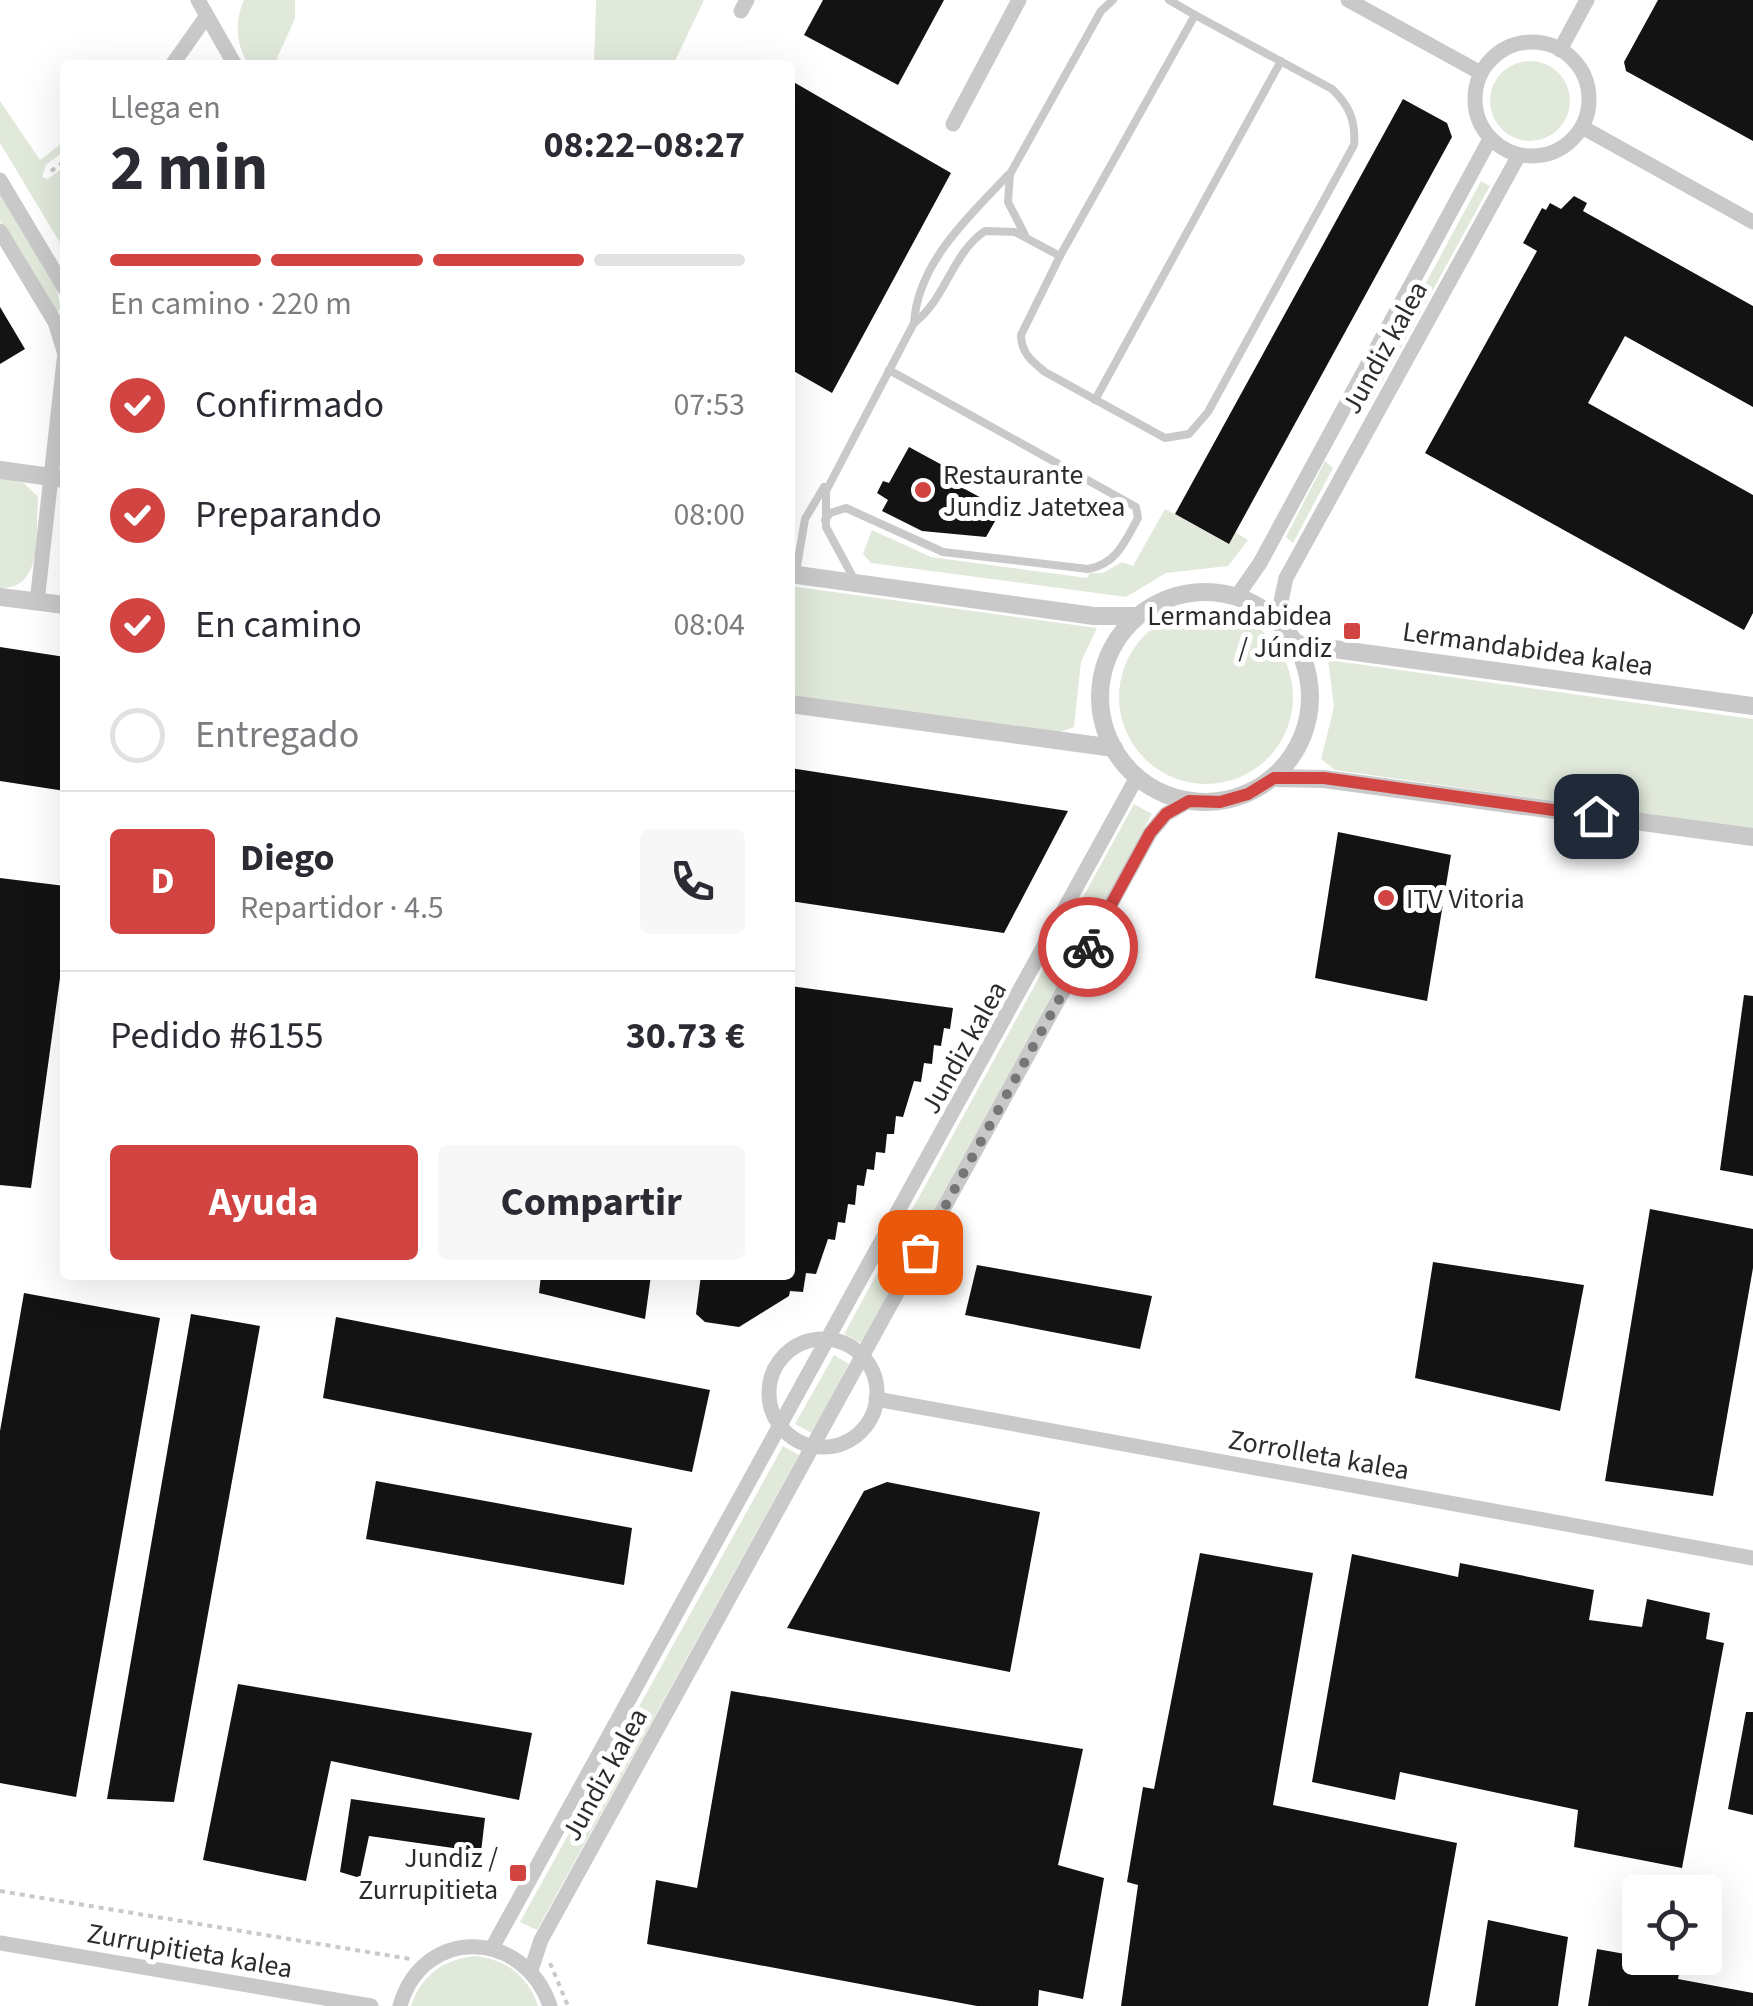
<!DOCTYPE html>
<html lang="es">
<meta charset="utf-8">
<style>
:root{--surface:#fff;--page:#f7f7f7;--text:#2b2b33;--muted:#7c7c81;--line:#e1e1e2;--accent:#d14441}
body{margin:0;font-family:"Source Sans 3",sans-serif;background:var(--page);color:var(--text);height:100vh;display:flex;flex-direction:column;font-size:38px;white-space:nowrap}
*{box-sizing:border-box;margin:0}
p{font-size:32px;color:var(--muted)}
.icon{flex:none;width:55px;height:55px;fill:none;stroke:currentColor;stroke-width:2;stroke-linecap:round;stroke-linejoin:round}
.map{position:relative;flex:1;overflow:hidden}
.details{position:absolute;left:60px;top:60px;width:735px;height:1220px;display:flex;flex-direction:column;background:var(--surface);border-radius:10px;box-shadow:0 10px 40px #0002}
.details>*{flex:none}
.tools{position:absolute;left:1622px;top:1875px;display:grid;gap:20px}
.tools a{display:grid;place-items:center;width:100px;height:100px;border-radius:10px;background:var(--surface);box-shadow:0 10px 40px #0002;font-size:50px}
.pin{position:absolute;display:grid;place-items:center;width:85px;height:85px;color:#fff;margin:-42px;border-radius:20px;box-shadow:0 5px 15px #0006}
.courier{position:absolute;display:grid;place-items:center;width:100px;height:100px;margin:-50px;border:8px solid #d14441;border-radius:50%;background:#fff;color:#222;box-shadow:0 2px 12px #0007}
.headline em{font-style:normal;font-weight:700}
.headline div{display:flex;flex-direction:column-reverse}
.headline{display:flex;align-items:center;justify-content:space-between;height:170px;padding:0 50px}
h1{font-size:65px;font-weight:700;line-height:75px}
.bar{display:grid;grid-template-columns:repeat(4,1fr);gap:15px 10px;align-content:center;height:120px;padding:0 50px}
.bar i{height:12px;border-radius:8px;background:var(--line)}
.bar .selected{background:var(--accent)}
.bar p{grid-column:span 4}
.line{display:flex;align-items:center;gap:25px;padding:0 50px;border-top:2px solid var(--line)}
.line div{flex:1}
.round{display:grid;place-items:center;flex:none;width:105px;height:105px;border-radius:10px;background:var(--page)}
ol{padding:0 50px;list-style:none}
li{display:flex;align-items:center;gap:30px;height:110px}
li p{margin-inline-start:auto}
li .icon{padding:10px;border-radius:50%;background:var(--accent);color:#fff;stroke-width:4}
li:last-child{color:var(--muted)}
li i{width:55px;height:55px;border:5px solid var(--line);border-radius:50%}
.cta{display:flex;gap:20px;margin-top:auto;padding:20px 50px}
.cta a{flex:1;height:115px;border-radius:10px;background:var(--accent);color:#fff;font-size:40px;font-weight:700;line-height:115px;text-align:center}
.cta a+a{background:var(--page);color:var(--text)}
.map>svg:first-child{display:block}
.green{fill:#e1e9db}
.building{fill:#131313}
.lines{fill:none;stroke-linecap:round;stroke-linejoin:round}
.path{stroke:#c9c9c9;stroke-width:4;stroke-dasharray:5 5;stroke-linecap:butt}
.service{stroke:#c9c9c9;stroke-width:8}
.minor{stroke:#c9c9c9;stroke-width:15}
.tertiary{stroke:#c9c9c9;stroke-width:18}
.done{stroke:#767676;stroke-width:10;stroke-dasharray:0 18}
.route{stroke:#d14441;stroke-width:12}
.poi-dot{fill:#d14441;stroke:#fff;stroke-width:4}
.labels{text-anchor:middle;stroke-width:10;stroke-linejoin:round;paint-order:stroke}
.street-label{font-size:28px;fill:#2c2c2c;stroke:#fff}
.poi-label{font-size:28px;fill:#2c2c2c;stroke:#fff;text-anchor:start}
</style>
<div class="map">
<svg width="1753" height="2006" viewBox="0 0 1753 2006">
<rect width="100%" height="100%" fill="#fff"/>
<g class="green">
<path d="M 244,0 L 295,0 L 295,19 L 277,58 L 283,65 L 249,65 C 236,46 234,21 244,0 Z"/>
<polygon points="596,0 704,0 673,65 594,65"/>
<circle cx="1530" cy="101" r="40"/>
<polygon points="0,101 40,160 65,141 65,150 46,165 42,177 48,179 65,166 60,180 65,251 0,143"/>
<polygon points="1481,181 1490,186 1370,404 1363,399"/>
<polygon points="0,188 54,277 61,309 56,312 0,220"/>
<polygon points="1325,461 1333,468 1293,543 1286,537"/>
<path d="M 0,478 L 24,483 L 38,497 C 35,529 45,590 0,588 Z"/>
<polygon points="1165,509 1228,544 1235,532 1248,540 1228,566 1166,573 1126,597 871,563 863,554 872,530 931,557 1087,578 1090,573 1103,573 1122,562 1133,566"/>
<polygon points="790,586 1097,628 1081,662 1074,727 1058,733 790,696"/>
<circle cx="1206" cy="697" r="87"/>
<polygon points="1328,660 1753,719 1753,829 1335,770 1321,759 1334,707"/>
<polygon points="1134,804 1152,814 861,1343 844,1334"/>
<polygon points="834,1355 849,1364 812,1433 795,1424"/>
<polygon points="783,1446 799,1455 537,1930 520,1922"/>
<path d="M 476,1956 C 507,1960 528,1976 538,2006 L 411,2006 C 421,1975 444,1959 476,1956 Z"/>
</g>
<g class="building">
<polygon points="823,0 944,0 898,85 804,35"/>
<polygon points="1658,0 1753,0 1753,141 1626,71 1624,62"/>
<polygon points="790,80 951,173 832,393 790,369"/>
<polygon points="1403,99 1447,123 1452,137 1229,544 1175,514"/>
<polygon points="1574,196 1587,203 1583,211 1753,306 1753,407 1625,336 1588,403 1753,495 1753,613 1744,630 1425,453 1537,251 1523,243 1542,208 1546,210 1550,203 1561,209"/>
<polygon points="0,307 25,349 0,364"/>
<polygon points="909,447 966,478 961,487 1002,509 986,537 922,531 882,511 888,500 877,493 883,481 889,483"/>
<polygon points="0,647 65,657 65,791 0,781"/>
<polygon points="790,768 1068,811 1004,933 790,901"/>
<polygon points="1338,832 1451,855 1427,1001 1315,978"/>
<polygon points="0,878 65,886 65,942 31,1188 0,1185"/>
<polygon points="790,986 953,1008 950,1029 944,1028 941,1046 934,1045 932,1064 924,1063 921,1082 914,1081 903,1117 896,1116 894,1134 887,1134 885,1153 876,1152 874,1170 867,1169 864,1186 857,1185 855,1205 848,1204 845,1223 838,1222 835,1240 828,1239 816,1274 806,1273 803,1292 790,1291 789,1296 739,1327 705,1322 696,1314 701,1275 790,1275"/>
<polygon points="1744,995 1753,996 1753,1176 1720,1170"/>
<polygon points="1650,1209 1753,1229 1753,1268 1713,1496 1605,1481"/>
<polygon points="1433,1262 1584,1285 1560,1411 1415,1378"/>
<polygon points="977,1265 1152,1296 1140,1349 965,1315"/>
<polygon points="541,1275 651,1275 645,1319 539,1293"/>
<polygon points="24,1293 160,1318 76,1797 0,1783 0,1431"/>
<polygon points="191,1314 260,1326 174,1802 107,1799"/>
<polygon points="336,1317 710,1390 692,1472 323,1398"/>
<polygon points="376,1481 632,1528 624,1585 366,1539"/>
<polygon points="887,1482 1040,1512 1010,1672 787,1628 864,1491"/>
<polygon points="1200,1553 1313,1573 1273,1805 1457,1843 1428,2006 1121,2006 1138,1885 1127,1882 1143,1787 1154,1789"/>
<polygon points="1352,1554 1458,1577 1460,1563 1594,1590 1589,1620 1642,1627 1647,1599 1710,1613 1706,1639 1724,1643 1682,1868 1574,1847 1578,1810 1400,1772 1395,1800 1312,1782"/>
<polygon points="238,1684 532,1733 519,1800 331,1761 306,1881 203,1860"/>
<polygon points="731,1691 1083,1749 1058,1865 1104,1878 1083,1999 1039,1990 1038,2006 977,2006 647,1944 656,1880 697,1888"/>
<polygon points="1746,1712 1753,1712 1753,1815 1728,1809"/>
<polygon points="351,1799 485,1818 481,1852 369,1836 360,1878 340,1872"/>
<polygon points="1488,1920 1568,1937 1558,2006 1475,2006"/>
<polygon points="1597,1949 1681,1964 1678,1979 1753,1993 1753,2006 1588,2006"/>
</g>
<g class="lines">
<g class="path">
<polyline points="51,171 65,161"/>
<polyline points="0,1891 410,1959"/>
<polyline points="550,1963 568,2006"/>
</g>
<g class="service">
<polyline points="1025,235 1008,202 1010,174 1101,11 1113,0"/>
<path d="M 1060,256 L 1021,335 C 1021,353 1032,361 1045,372 L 1165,438 L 1189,434 L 1208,412 L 1354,145 C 1356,121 1349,105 1332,89 L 1195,15"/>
<path d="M 914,323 C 918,262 969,217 1008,175"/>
<polyline points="1095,400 1281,61"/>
<path d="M 825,520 L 830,513 L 846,508 L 943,552 L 1088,569 C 1117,564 1125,541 1138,518 L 1136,507 L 889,370"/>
<polyline points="796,572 805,519 824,487"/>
<path d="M 854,579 L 826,527 L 826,491 L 914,323 C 946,299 952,253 985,231 L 1015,232 L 1060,256 L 1195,15 L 1169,0"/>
</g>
<g class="minor">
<polyline points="198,0 235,65"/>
<polyline points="1348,0 1481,73"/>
<polyline points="741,11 747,0"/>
<circle cx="1532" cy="99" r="57"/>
<polyline points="1560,50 1587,0"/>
<polyline points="172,65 206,17"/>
<polyline points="953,124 1019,0"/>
<polyline points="1582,127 1753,222"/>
<polyline points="0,180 65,289"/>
<polyline points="0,231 55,322 65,354"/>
<polyline points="1237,596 1260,563 1490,139"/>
<polyline points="37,602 65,352"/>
<polyline points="1277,620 1286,578 1519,155"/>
<circle cx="823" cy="1393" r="54"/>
<polyline points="876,1399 1753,1558"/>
<polyline points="0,1943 371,2006"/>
<polyline points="492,1948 1137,777"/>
<polyline points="531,1970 541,1940 1150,833 1166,814 1189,801"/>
<path d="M 400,2006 C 423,1925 524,1929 550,2006"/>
</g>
<g class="tertiary">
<polyline points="0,470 65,479"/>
<polyline points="790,574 1094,616 1137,616"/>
<circle cx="1205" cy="697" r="105"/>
<polyline points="0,597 65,605"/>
<polyline points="1297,644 1753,706"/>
<polyline points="790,704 1114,748"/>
<polyline points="1274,778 1324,779 1753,837"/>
</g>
</g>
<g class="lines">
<polyline class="done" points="920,1252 1088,947"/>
<polyline class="route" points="1088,947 1150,833 1166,814 1189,801 1220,802 1248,794 1274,778 1324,778 1596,816"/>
</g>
<g class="poi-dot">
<circle cx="923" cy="490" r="10"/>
<rect x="1342" y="621" width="20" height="20" rx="5"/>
<circle cx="1386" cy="898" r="10"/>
<rect x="508" y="1863" width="20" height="20" rx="5"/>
</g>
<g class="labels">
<g class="street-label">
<text transform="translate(1384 347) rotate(-61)" y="10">Jundiz kalea</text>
<text transform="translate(1528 648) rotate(8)" y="10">Lermandabidea kalea</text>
<text transform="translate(963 1047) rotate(-61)" y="10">Jundiz kalea</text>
<text transform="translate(1319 1454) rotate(10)" y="10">Zorrolleta kalea</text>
<text transform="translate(604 1774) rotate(-61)" y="10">Jundiz kalea</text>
<text transform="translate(190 1950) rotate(10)" y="10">Zurrupitieta kalea</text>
</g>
<g class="poi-label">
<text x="943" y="484">Restaurante<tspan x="943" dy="32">Jundiz Jatetxea</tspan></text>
<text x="1332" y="625" text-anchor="end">Lermandabidea<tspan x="1332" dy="32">/ Júndiz</tspan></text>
<text x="1406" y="908">ITV Vitoria</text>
<text x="498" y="1867" text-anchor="end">Jundiz /<tspan x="498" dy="32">Zurrupitieta</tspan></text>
</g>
</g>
</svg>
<div class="tools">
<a><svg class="icon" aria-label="locate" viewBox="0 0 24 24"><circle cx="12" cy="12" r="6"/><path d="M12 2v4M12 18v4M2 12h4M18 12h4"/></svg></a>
</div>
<div class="pin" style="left:920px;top:1252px;background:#ea580c"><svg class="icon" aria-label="bag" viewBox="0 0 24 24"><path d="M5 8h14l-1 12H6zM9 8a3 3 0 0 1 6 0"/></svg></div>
<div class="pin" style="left:1596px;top:816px;background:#1f2937"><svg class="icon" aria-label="home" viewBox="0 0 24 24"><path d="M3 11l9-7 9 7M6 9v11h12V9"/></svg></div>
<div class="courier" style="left:1088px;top:947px"><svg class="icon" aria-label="bike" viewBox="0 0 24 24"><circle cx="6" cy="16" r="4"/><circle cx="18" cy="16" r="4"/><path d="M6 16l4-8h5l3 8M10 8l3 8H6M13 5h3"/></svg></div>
<section class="details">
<div class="headline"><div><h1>2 min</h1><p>Llega en</p></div><em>08:22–08:27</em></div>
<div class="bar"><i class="selected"></i><i class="selected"></i><i class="selected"></i><i></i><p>En camino · 220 m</p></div>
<ol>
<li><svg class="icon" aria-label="check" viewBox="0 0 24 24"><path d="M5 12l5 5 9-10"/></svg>Confirmado<p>07:53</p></li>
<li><svg class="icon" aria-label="check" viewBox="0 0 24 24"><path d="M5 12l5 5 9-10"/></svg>Preparando<p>08:00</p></li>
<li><svg class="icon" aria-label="check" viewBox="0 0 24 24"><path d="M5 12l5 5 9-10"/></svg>En camino<p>08:04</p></li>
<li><i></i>Entregado</li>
</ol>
<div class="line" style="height:180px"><b class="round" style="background:var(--accent);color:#fff">D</b><div><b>Diego</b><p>Repartidor · 4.5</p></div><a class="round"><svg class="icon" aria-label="phone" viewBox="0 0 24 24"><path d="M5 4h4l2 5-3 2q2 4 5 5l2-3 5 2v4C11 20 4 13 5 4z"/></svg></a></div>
<div class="line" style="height:130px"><div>Pedido #6155</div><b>30.73 €</b></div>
<div class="cta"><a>Ayuda</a><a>Compartir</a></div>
</section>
</div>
